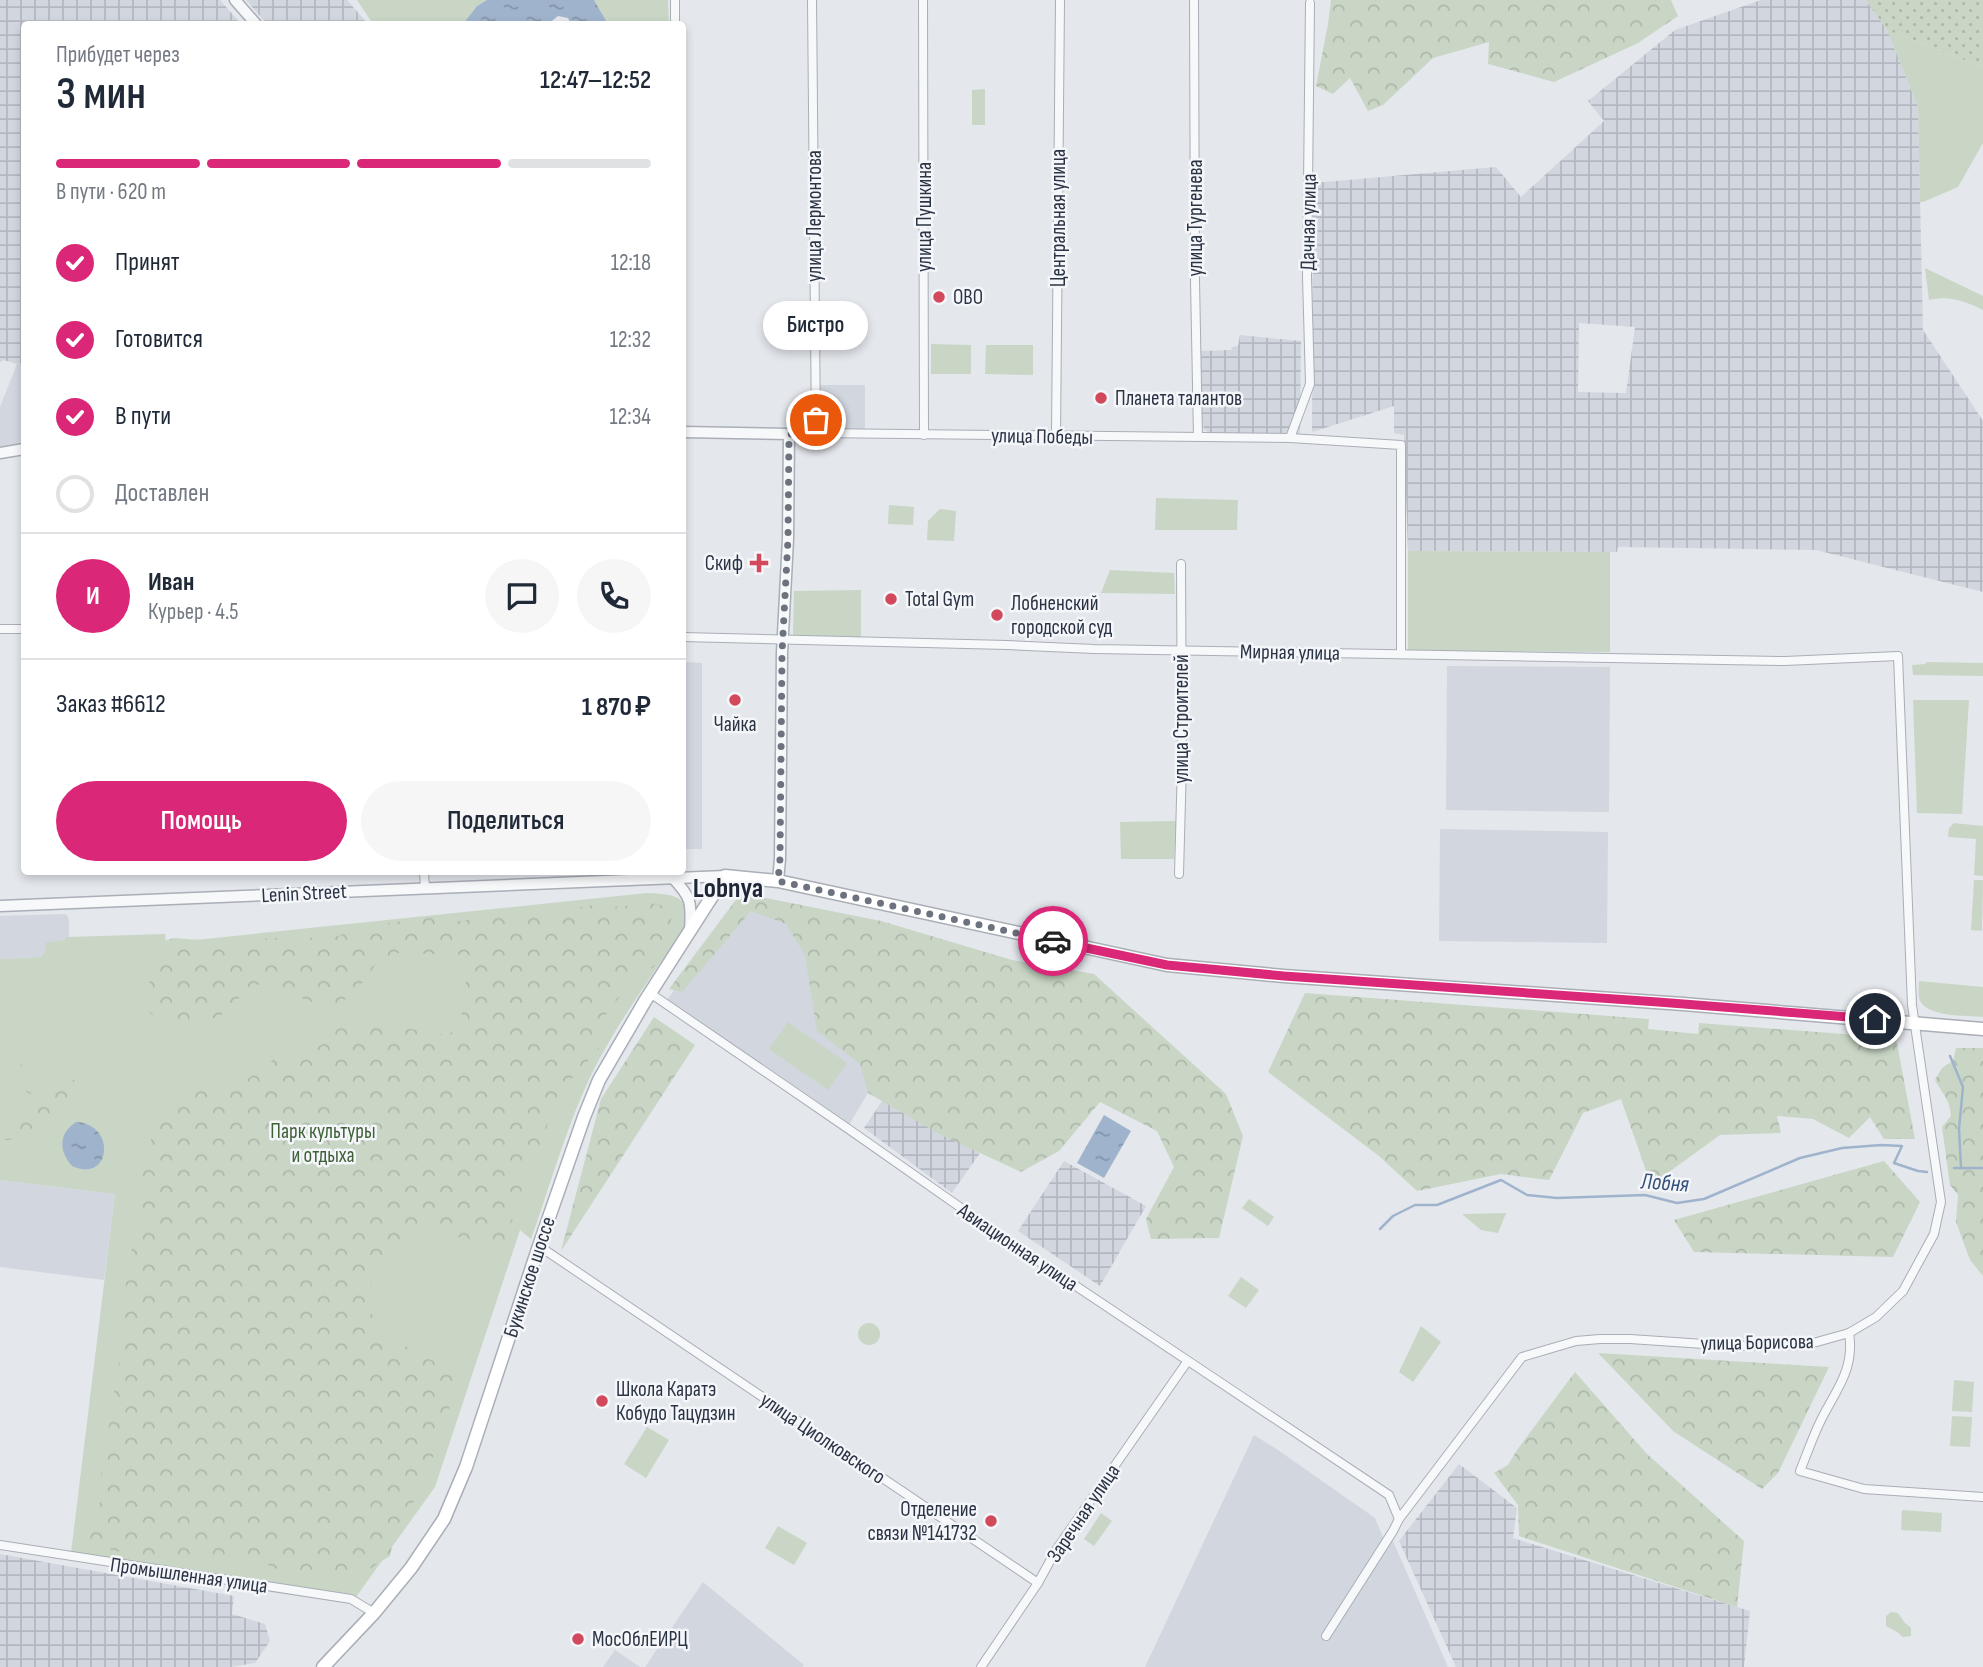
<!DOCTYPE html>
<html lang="ru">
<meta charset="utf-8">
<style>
:root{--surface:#fff;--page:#f6f6f7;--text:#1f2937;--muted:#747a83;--line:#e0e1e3;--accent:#db2777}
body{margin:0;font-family:"Sofia Sans Condensed",sans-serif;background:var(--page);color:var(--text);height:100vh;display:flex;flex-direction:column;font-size:26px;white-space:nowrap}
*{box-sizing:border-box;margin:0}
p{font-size:23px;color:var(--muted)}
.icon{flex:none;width:38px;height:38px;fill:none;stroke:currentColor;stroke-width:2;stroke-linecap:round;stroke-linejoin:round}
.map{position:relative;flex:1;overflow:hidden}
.panel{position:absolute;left:21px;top:21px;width:665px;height:854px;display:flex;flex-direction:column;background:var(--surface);border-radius:7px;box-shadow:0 4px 10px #0003}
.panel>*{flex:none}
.pin{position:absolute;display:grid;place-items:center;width:60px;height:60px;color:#fff;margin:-30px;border:4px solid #fff;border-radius:50%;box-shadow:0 2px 7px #0007}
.courier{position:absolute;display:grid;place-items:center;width:70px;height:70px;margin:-35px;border:5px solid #db2777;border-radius:50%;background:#fff;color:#222;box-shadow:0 2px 9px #0007}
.bubble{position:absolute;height:49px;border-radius:24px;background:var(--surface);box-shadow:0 4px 10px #0003;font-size:23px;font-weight:600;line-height:49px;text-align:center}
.head em{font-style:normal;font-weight:600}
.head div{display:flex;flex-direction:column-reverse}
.head{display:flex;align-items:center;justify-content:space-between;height:119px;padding:0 35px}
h1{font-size:46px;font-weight:600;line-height:52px}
.bar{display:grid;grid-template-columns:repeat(4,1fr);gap:10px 7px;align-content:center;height:84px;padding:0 35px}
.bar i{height:9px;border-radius:5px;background:var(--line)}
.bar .selected{background:var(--accent)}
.bar p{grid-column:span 4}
.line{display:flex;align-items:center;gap:18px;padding:0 35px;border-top:2px solid var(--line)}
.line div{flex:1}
.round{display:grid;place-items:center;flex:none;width:74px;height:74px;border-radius:37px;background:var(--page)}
ol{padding:0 35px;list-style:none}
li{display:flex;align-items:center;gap:21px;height:77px}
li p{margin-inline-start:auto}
li .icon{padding:7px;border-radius:50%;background:var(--accent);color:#fff;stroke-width:4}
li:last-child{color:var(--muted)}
li i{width:38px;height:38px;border:4px solid var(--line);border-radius:50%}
.button{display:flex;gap:14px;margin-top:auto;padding:14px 35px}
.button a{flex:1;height:80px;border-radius:42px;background:var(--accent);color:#fff;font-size:28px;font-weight:600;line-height:80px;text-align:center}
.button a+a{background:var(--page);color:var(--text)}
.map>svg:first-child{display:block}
.built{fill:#d2d6de}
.industrial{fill:url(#industrial-grid);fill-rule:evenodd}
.green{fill:#c9d6c5}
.forest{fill:url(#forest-crowns)}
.garden{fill:url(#garden-dots)}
.water{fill:url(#water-ripples)}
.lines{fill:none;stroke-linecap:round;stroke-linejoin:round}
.stream{stroke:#9fb4cc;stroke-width:2.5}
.minor-casing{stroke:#a9aeb7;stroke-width:10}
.tertiary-casing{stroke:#a9aeb7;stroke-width:13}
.secondary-casing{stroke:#a9aeb7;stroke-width:15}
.minor{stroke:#f7f8fa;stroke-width:8}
.tertiary{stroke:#f7f8fa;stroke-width:10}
.secondary{stroke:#fff;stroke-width:12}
.done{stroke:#6c737f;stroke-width:7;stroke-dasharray:0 12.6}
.route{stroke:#db2777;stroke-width:9}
.poi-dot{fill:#d1495b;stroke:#f4f6f9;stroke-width:2.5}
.labels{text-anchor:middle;stroke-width:5;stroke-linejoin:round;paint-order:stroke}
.street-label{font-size:21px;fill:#2b3445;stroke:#f4f6f9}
.poi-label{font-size:21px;fill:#2b3445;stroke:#f4f6f9;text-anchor:start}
.park-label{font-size:21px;fill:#3f6138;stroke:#f4f6f9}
.water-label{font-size:23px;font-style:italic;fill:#34527a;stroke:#f4f6f9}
.district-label{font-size:28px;font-weight:bold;fill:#1d2536;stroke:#f4f6f9}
</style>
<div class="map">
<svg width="1983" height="1667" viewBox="0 0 1983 1667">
<defs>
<pattern id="industrial-grid" width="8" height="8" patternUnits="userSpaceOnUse" patternTransform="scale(1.75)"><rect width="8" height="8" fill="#d2d6de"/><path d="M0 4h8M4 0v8" fill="none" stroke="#b4b8c0"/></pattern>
<pattern id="forest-crowns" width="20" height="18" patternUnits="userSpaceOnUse" patternTransform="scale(1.75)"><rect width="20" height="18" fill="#c9d6c5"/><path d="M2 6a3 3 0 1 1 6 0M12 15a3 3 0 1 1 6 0" fill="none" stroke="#adb8ab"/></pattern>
<pattern id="garden-dots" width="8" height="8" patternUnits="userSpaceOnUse" patternTransform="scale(1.75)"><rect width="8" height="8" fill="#c9d6c5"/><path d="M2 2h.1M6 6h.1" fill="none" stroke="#adb8ab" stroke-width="1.8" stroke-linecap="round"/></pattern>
<pattern id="water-ripples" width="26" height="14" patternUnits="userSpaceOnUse" patternTransform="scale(1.75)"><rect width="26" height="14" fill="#9fb4cc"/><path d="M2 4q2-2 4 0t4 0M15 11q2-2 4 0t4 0" fill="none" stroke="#8293a7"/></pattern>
</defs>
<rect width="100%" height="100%" fill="#e4e7ec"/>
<g class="built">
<polygon points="24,362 24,445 0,448 0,407 17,364"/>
<rect x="818" y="385" width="47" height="44"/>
<polygon points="683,662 702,663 702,849 683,849"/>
<polygon points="1447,666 1610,667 1609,812 1446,810"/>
<polygon points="1440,829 1608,832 1607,943 1439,941"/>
<polygon points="776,908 880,937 875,1081 849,1125 667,1000 731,911"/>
<polygon points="65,914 67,915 69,921 69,937 65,937 65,940 46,950 41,957 0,959 0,916"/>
<polygon points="0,1180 115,1194 104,1280 0,1267"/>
<polygon points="1254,1435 1275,1448 1375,1518 1383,1537 1393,1541 1448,1667 1145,1667"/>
<polygon points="703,1582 804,1665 802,1667 645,1667"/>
<polygon points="615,1650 640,1667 603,1667"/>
</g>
<g class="industrial">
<polygon points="0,0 220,0 241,24 24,24 24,362 17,364 4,360 0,362"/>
<polygon points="246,0 347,0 368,24 267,24"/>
<path d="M 1761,0 L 1866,0 L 1887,30 L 1918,107 L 1923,330 L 1983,421 L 1983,592 L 1816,550 L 1618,547 L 1617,552 L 1408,551 L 1404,435 L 1394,433 L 1394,406 L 1312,432 L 1313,183 L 1496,167 L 1521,197 L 1604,121 L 1588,101 L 1675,30 ZM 1579,323 L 1635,327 L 1626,393 L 1578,392 Z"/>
<polygon points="1240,335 1301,341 1300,435 1209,433 1204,429 1202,420 1201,351 1231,350 1232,347 1238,346"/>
<polygon points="884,1098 980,1153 952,1193 864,1128"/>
<polygon points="1064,1161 1146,1206 1100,1286 1018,1231"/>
<polygon points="1459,1464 1517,1508 1513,1538 1750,1611 1744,1667 1456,1667 1399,1541"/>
<polygon points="0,1554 234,1596 232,1614 265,1624 270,1641 255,1663 231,1667 0,1667"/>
</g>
<g class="green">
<polygon points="357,0 487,0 477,6 463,24 373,24"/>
<polygon points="594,0 668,0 669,24 608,24"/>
<polygon points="1887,30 1983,67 1983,143 1958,187 1923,202 1920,202 1918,107"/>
<polygon points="985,89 985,125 972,125 972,90"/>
<path d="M 1925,268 L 1983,296 L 1983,310 C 1964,301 1950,295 1929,300 Z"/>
<polygon points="931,344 971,345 971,374 931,374"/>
<polygon points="986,345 1033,345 1033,375 985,374"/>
<polygon points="1156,498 1238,500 1237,530 1155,530"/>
<polygon points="889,505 914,507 913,525 888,524"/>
<polygon points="940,509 956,511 954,541 927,540 928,521"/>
<polygon points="1408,551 1610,552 1610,652 1408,651"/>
<polygon points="1110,570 1174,573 1175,594 1101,593"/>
<polygon points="861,590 861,638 793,636 794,591"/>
<polygon points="1927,662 1983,663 1983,676 1913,675 1912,665 1925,664"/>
<polygon points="1913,700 1969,700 1962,814 1917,813"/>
<polygon points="1176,821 1174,859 1121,859 1120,822"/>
<polygon points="1954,823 1983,826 1983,876 1974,875 1976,839 1948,837 1949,828"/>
<polygon points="1974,880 1983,880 1982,931 1971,930"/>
<path d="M 647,893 C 671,894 692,895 686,925 C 654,973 619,1020 593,1071 C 567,1124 551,1183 531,1239 L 520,1230 L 435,1487 L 356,1597 L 71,1553 L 115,1194 L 0,1180 L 0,959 L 41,957 L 46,950 L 45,943 L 65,940 L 65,937 L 68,937 L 165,934 L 166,943 Z"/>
<path d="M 1919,981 L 1983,987 L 1983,1017 C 1966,1015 1925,1018 1919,998 C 1918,993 1919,986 1919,981 Z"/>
<polygon points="788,1022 847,1063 828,1090 769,1049"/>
<polygon points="1249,1199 1274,1217 1268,1226 1242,1208"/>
<polygon points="1506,1213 1498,1233 1481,1230 1462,1214"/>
<polygon points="1241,1277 1259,1290 1246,1308 1228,1296"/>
<circle cx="869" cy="1334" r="11"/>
<polygon points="1421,1326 1441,1342 1413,1382 1399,1372"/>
<polygon points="1954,1380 1974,1382 1972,1412 1952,1411"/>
<polygon points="1952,1416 1972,1417 1970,1447 1950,1446"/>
<polygon points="647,1427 669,1440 646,1478 624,1464"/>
<polygon points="1902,1510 1942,1513 1941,1532 1901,1530"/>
<polygon points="1101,1513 1112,1521 1094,1546 1084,1539"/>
<polygon points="778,1526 807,1543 794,1565 765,1548"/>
<polygon points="1891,1612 1898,1613 1904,1622 1911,1628 1911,1636 1903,1637 1897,1632 1886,1626 1886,1616"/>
</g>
<g class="forest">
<polygon points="1331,0 1671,0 1678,16 1638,43 1554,82 1488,64 1489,42 1433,58 1383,105 1368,111 1350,78 1333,94 1316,86 1328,24"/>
<polygon points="741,893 881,921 1012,960 1094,974 1226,1094 1243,1136 1219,1238 1151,1239 1146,1219 1174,1167 1157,1131 1100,1102 1059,1151 1021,1172 941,1135 868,1093 860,1064 817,1031 805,955 786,924 751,911 682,992 669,989"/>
<path d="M 647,902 L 664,906 L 670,913 L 672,923 L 663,940 L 655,966 L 639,976 L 608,1010 L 597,1040 L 599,1051 L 577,1071 L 552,1109 L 536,1164 L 523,1173 L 521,1199 L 511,1223 L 510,1241 L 504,1247 L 458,1237 L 442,1229 L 423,1226 L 415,1231 L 397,1254 L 375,1274 L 368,1291 L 367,1300 L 376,1326 L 417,1354 L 459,1372 L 452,1403 L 440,1427 L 427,1482 L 396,1528 L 390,1556 L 375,1565 L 361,1577 L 343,1575 L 349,1584 L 282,1571 L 265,1564 L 215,1560 L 153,1559 L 134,1553 L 114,1551 L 88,1541 L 102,1496 L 101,1457 L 107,1438 L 122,1343 L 126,1302 L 126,1281 L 131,1251 L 136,1239 L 141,1182 L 154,1128 L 160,1110 L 179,1093 L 207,1089 L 215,1091 L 241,1083 L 265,1068 L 271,1061 L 289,1052 L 316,1048 L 324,1043 L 339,1020 L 356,1025 L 365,1022 L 374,1023 L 448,1035 C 468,1021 461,1001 466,981 C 468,975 471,969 473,964 L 469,955 L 396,953 L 379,960 L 362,983 L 341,1003 L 323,1006 L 266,985 C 242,981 240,1004 223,1014 C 211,1021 188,1027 174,1024 C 166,1023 157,1016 149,1013 L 146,995 L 156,957 L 166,940 L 175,938 L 213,941 L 280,938 L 299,940 L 326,935 L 335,937 L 363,927 L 427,917 L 454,922 L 494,915 L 511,917 L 531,911 L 549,911 L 595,905 L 621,907 Z"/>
<polygon points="1305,993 1649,1019 1648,1029 1698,1034 1699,1023 1896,1038 1915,1139 1884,1139 1870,1117 1849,1138 1813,1119 1777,1116 1781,1133 1720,1135 1651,1185 1621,1099 1583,1113 1549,1180 1501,1174 1417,1191 1379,1156 1268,1072"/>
<polygon points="654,1017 695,1045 561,1251 601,1099"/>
<path d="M 1956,1048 L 1983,1048 L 1983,1276 L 1970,1260 L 1956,1222 L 1958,1195 L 1950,1185 L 1942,1127 L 1951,1116 C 1950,1099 1943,1095 1935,1080 L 1942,1068 L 1953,1061 Z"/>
<path d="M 18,1064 L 22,1065 L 31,1081 L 44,1085 L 44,1090 C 26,1104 14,1080 18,1064 Z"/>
<path d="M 74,1080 L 77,1083 C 69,1119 41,1138 4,1140 L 0,1137 L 0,1123 C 22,1111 50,1083 74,1080 Z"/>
<polygon points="1884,1161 1920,1202 1893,1257 1694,1252 1674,1220"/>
<polygon points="1598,1353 1829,1367 1778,1473 1762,1489 1673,1431"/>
<polygon points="1575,1372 1646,1453 1744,1541 1737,1607 1519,1536 1518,1505 1494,1473 1508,1465 1517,1450"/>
</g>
<polygon class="garden" points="1866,0 1983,0 1983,67 1887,30"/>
<g class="water">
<polygon points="487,0 594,0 608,24 571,24 568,18 558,16 548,24 463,24 477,6"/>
<polygon points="1104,1115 1131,1131 1104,1178 1077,1163"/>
<path d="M 76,1122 C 117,1124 111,1184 72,1166 C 58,1150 59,1133 76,1122 Z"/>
</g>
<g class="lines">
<g class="stream">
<polyline points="1950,1056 1963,1087 1959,1129 1961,1168"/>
<polyline points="1954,1168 1983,1168"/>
<polyline points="1380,1229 1393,1216 1415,1205 1437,1205 1501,1180 1527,1195 1557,1198 1645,1195 1677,1203 1704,1199 1800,1158 1842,1148 1881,1145 1902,1146 1894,1163 1918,1171 1927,1172"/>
</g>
<defs>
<g id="minor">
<polyline points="675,0 675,24"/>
<polyline points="812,0 816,433"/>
<polyline points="923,0 924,435"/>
<polyline points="1194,0 1195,281 1198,437"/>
<polyline points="789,434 816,433 1290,438 1401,445 1401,654"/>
<polyline points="1056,436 1060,0"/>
<polyline points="1290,438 1310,384 1307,277 1310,3"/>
<polyline points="0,629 24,629"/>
<polyline points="682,637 1007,645 1094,649 1785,661 1898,656 1912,1005 1941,1202 1934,1234 1903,1291 1876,1317 1849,1333 1806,1345 1734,1346 1630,1339 1600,1339 1576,1341 1522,1357 1399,1519"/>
<polyline points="424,872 425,888"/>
<polyline points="1179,874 1182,763 1181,564"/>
<polyline points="650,993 850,1130 1004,1238 1389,1495 1399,1519 1393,1531 1326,1636"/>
<polyline points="539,1246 1038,1583"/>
<path d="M 1849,1333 C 1855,1369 1836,1390 1821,1420 C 1813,1436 1807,1454 1800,1471 L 1864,1489 L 1983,1497"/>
<polyline points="0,1545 351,1599 374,1613"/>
<polyline points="981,1667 1038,1583 1056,1550 1187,1362"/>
</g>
<g id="tertiary">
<polyline points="235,0 256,24"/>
<polyline points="682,432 789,434 788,539 782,653 780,859 778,881"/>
<polyline points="0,453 24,449"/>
<path d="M 672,877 C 691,897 692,902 690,930"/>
<polyline points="0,906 725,876"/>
</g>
<polyline id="secondary" points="323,1667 374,1613 411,1568 444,1519 466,1467 539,1246 584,1117 599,1080 645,1001 725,876 778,881 1167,965 1284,976 1683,1004 1983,1029"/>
</defs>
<use href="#minor" class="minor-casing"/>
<use href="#tertiary" class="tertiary-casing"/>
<use href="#secondary" class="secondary-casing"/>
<use href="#minor" class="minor"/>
<use href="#tertiary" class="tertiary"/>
<use href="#secondary" class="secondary"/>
</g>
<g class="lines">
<polyline class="done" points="816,420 816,433 789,434 788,539 782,653 780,859 778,881 1053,941"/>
<polyline class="route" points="1053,941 1167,965 1284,976 1658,1002 1875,1019"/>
</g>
<g class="poi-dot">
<circle cx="939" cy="297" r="7"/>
<circle cx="1101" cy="398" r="7"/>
<path d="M755.5 552.5h7v7h7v7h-7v7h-7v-7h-7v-7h7z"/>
<circle cx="891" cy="599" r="7"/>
<circle cx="997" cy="615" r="7"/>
<circle cx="735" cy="700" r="7"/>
<circle cx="602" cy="1401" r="7"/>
<circle cx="991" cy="1521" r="7"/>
<circle cx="578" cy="1639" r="7"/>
</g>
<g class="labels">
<g class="street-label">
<text transform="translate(814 216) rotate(-90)" y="7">улица Лермонтова</text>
<text transform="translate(924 217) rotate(-90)" y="7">улица Пушкина</text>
<text transform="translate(1058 218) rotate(-90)" y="7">Центральная улица</text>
<text transform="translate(1195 218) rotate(-90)" y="7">улица Тургенева</text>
<text transform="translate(1308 222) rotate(-89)" y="7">Дачная улица</text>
<text transform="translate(1042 436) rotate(1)" y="7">улица Победы</text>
<text transform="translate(1290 652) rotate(1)" y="7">Мирная улица</text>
<text transform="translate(1181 719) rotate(-90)" y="7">улица Строителей</text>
<text transform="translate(304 893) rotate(-3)" y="7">Lenin Street</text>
<text transform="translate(1018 1247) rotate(34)" y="7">Авиационная улица</text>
<text transform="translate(529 1277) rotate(-72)" y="7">Букинское шоссе</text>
<text transform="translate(1757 1342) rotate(-1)" y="7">улица Борисова</text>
<text transform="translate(823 1438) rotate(34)" y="7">улица Циолковского</text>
<text transform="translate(1083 1513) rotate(-56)" y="7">Заречная улица</text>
<text transform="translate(189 1575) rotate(8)" y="7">Промышленная улица</text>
</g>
<g class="poi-label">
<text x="953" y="304">ОВО</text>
<text x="1115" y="405">Планета талантов</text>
<text x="743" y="570" text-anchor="end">Скиф</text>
<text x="905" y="606">Total Gym</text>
<text x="1011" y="610">Лобненский<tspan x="1011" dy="24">городской суд</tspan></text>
<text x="735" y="731" text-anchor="middle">Чайка</text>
<text x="616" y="1396">Школа Каратэ<tspan x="616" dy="24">Кобудо Тацудзин</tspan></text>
<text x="977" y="1516" text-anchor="end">Отделение<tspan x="977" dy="24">связи №141732</tspan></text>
<text x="592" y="1646">МосОблЕИРЦ</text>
</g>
<g class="park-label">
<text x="323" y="1138">Парк культуры<tspan x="323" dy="24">и отдыха</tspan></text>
</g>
<g class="water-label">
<text transform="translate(1665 1182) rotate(4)" y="8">Лобня</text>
</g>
<g class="district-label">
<text x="728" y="897">Lobnya</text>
</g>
</g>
</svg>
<div class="pin" style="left:816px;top:420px;background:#ea580c"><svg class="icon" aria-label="bag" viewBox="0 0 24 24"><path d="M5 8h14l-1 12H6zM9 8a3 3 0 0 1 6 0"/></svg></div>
<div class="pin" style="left:1875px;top:1019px;background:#1f2937"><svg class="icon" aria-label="home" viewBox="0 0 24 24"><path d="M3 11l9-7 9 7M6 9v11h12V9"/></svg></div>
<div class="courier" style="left:1053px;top:941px"><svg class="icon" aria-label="car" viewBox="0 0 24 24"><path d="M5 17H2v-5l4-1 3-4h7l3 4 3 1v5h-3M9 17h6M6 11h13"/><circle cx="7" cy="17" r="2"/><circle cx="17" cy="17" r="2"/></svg></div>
<div class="bubble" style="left:763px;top:301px;width:105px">Бистро</div>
<section class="panel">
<div class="head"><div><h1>3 мин</h1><p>Прибудет через</p></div><em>12:47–12:52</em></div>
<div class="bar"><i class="selected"></i><i class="selected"></i><i class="selected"></i><i></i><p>В пути · 620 m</p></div>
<ol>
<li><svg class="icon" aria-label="check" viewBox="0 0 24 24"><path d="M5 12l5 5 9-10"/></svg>Принят<p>12:18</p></li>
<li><svg class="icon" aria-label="check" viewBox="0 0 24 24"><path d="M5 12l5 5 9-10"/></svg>Готовится<p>12:32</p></li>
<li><svg class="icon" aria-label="check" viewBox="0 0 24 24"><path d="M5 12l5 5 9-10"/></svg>В пути<p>12:34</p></li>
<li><i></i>Доставлен</li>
</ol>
<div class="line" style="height:126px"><b class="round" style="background:var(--accent);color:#fff">И</b><div><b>Иван</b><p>Курьер · 4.5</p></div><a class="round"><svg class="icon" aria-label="chat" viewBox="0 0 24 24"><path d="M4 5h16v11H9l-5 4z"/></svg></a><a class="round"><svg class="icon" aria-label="phone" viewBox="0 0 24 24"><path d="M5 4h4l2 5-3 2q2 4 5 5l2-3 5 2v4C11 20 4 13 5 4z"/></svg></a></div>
<div class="line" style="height:91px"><div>Заказ #6612</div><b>1 870 ₽</b></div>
<div class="button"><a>Помощь</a><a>Поделиться</a></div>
</section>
</div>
